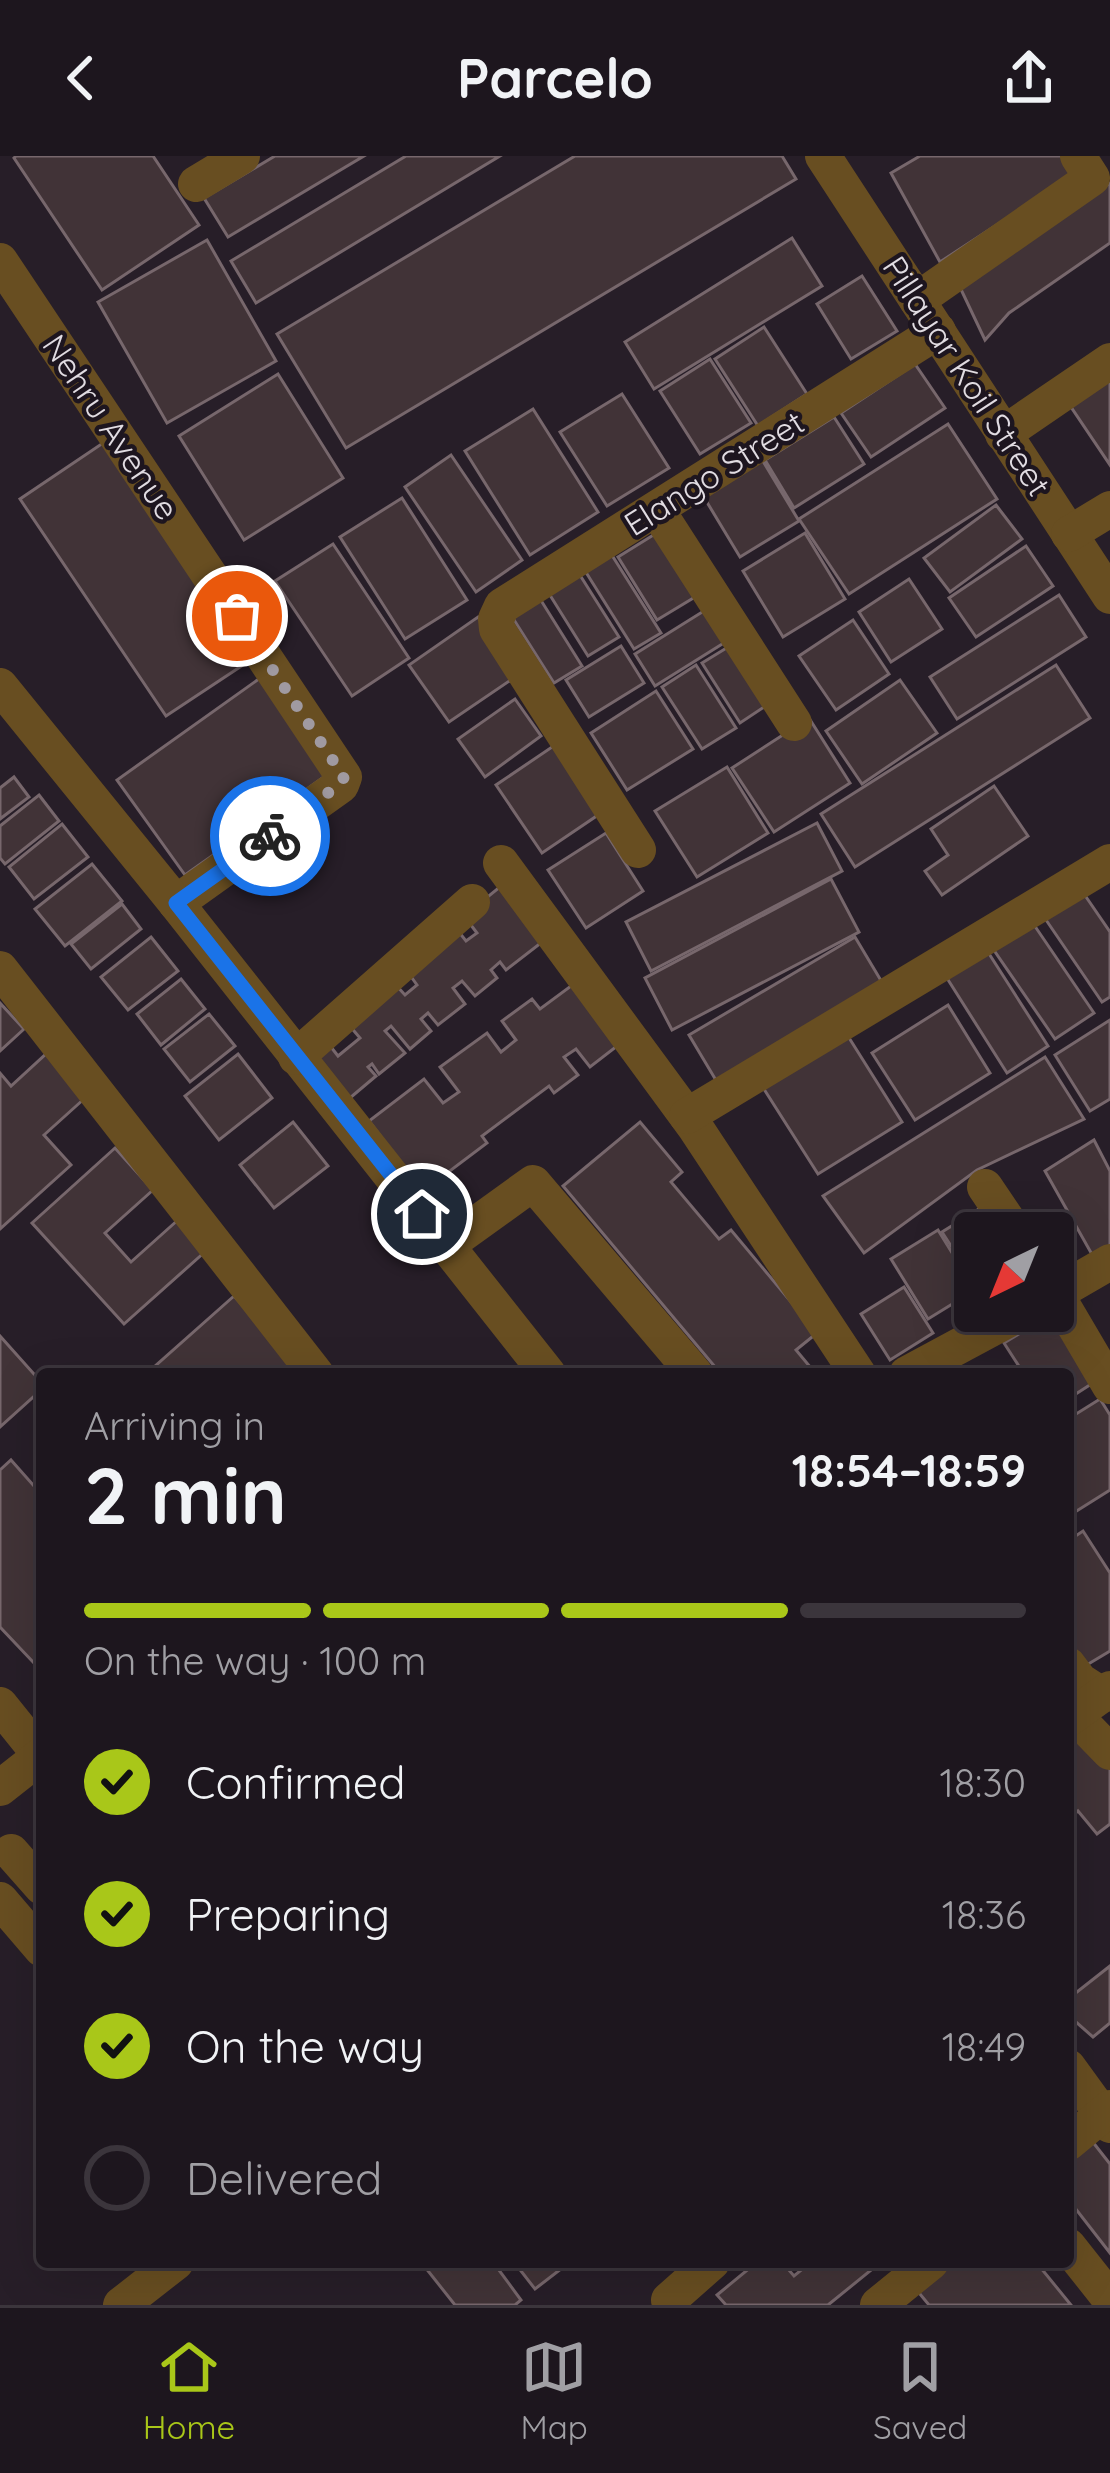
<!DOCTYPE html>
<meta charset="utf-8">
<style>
:root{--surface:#1d161e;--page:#251f27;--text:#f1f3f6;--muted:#a09fa4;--line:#3b353c;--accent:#a9c719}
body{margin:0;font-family:Quicksand,sans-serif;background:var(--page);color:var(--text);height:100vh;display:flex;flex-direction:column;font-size:45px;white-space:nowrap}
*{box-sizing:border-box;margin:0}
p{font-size:39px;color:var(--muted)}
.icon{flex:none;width:66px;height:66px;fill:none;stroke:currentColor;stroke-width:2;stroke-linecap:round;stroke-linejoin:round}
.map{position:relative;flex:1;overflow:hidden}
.side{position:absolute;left:36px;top:1212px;width:1038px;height:900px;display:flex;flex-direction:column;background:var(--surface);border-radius:12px;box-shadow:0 12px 48px #0002,0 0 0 3px var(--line)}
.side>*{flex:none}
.needle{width:78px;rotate:223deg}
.buttons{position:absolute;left:954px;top:1056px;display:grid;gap:24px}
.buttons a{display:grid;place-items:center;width:120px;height:120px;border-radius:12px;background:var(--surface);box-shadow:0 12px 48px #0002,0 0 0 3px var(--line);font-size:60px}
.pin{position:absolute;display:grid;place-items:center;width:102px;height:102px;color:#fff;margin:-51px;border:6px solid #fff;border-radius:50%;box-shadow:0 3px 12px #0007}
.courier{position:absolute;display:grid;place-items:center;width:120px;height:120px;margin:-60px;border:9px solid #1a73e8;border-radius:50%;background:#fff;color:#222;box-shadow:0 3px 15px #0007}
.summary em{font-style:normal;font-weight:700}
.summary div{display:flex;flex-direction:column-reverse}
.summary{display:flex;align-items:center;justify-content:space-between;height:204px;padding:0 48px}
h1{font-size:78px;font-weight:700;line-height:90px}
.bar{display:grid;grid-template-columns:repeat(4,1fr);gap:18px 12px;align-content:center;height:144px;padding:0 48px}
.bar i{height:15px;border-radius:9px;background:var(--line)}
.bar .selected{background:var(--accent)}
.bar p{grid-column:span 4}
ol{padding:0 48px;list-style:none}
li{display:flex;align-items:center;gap:36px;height:132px}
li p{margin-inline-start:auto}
li .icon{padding:12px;border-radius:50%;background:var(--accent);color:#111;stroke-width:4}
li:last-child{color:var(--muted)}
li i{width:66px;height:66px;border:6px solid var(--line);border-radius:50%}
header{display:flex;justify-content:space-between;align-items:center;height:156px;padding:0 48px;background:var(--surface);font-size:54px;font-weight:700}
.menu{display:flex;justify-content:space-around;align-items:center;height:168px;border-top:3px solid var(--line);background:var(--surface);font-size:33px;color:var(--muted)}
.menu a{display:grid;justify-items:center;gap:6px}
.menu .selected{color:var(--accent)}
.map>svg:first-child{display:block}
.building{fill:#413337;stroke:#77676c;stroke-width:3}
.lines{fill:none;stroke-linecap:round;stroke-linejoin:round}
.minor{stroke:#684e21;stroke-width:36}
.done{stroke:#a09aa1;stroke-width:12;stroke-dasharray:0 21.6}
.route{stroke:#1a73e8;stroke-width:15}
.labels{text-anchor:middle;stroke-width:9;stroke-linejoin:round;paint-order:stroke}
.street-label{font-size:33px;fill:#e1dce2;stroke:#1d151f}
</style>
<header><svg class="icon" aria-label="back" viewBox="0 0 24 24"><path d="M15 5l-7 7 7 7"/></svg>Parcelo<svg class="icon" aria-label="share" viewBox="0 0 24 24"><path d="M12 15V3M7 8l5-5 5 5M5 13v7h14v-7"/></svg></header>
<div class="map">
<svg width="1110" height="2149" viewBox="0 0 1110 2149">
<rect width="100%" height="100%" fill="#271e28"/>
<g class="building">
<polygon points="16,0 153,0 199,69 102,134 14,2"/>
<polygon points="275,0 364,0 228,81 204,42"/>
<polygon points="406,0 500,0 256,147 231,105"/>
<polygon points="575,0 782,0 796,23 346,292 277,178"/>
<polygon points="920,0 1064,0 1075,18 940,106 891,17"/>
<polygon points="1110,27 1110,87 1009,157 985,184 957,125"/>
<polygon points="792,82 822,130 654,233 625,186"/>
<polygon points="207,84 276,205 167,267 98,146"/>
<polygon points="862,120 897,175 851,203 817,148"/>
<polygon points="764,171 807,238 758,270 715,203"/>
<polygon points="710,203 751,267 700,298 660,235"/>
<polygon points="915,208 945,252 871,301 841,257"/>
<polygon points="1110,217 1110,309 1069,248"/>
<polygon points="278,218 343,322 244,384 179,280"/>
<polygon points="622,238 669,312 607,350 560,276"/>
<polygon points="533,253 598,356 530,399 465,295"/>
<polygon points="834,261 864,308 794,352 765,304"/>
<polygon points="948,268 997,343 849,438 799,363"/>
<polygon points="103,287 249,505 166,560 20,343"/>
<polygon points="758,297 799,365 740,401 699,333"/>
<polygon points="451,299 522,404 476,436 405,331"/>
<polygon points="402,342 467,444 405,483 340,381"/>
<polygon points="996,349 1022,383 950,436 924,402"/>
<polygon points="805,377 845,443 783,481 743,415"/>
<polygon points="655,378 695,441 657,464 618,401"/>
<polygon points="333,388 409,502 352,540 275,425"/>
<polygon points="1026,390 1053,430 976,481 949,442"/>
<polygon points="608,393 661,477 634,493 582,410"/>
<polygon points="578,416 619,481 588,500 548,436"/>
<polygon points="909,423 942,473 891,506 859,456"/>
<polygon points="537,438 582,510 554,527 509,456"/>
<polygon points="1059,439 1086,481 957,563 930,521"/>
<polygon points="707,453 727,485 655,530 635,498"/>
<polygon points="478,461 518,519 449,566 409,509"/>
<polygon points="853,464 889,518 836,554 799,500"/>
<polygon points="733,488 770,547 740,567 702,507"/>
<polygon points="621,490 644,527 589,561 566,524"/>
<polygon points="696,509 736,572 702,593 662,531"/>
<polygon points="1056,509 1090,562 855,711 821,658"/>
<polygon points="263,520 331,616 185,719 117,624"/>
<polygon points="900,524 937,577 862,628 826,575"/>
<polygon points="656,535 693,593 627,634 591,577"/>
<polygon points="515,543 541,580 485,621 458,583"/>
<polygon points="809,562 850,627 774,676 732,612"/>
<polygon points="555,589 601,657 542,697 496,629"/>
<polygon points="727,611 768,677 697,721 655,655"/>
<polygon points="14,621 29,641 0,663 0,632"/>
<polygon points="994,630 1028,680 942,739 925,715 948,699 931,673"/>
<polygon points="39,639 59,665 5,708 0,702 0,670"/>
<polygon points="817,667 842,715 651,815 626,766"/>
<polygon points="62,668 88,701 34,743 9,711"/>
<polygon points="606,677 643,735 586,772 548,714"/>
<polygon points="92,708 122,745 65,790 35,753"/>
<polygon points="831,723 859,776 672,874 645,822"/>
<polygon points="501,730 546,783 506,814 500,806 491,814 497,822 475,840 462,825 453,832 465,848 438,869 428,857 421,863 431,875 410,893 391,870 385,875 405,897 379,918 372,908 368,911 376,920 344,947 314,905 331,891 338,900 360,882 349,869 394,827 405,839 417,829 407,815 455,771 466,785 477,777 464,760"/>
<polygon points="1082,735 1110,776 1110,841 1102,846 1044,761"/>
<polygon points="122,748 141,773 91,813 71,788"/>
<polygon points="1030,763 1094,857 1055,883 991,790"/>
<polygon points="151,781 178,815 128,854 101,821"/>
<polygon points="855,781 886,833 720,931 689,879"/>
<polygon points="986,793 1048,890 1007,917 945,819"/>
<polygon points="181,823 205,853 161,889 137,858"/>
<polygon points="575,827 621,887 590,911 576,893 564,901 578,919 554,937 549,930 482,980 487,987 422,1036 369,965 424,923 443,947 459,936 440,911 487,877 501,896 516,884 502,865 532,843 540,853"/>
<polygon points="0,847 24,873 0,895"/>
<polygon points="948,849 990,917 915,964 872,897"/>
<polygon points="209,858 235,890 190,926 164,893"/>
<polygon points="1110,864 1110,943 1090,955 1055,899"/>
<polygon points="846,877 902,966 818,1018 762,930"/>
<polygon points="46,898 85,942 44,979 71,1009 0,1073 0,917 11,930"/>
<polygon points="238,898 272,942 219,984 185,940"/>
<polygon points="1045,901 1084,963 977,1014 864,1097 823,1040"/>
<polygon points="293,966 328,1010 274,1052 240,1009"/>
<polygon points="640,966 682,1016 671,1026 719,1083 731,1074 817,1177 796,1194 816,1218 721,1218 563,1030"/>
<polygon points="1094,984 1110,1015 1110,1093 1094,1102 1045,1015"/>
<polygon points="115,992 153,1034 105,1077 131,1106 179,1063 207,1094 124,1168 32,1067"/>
<polygon points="990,1046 1010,1077 975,1077 975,1127 942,1076"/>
<polygon points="938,1074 975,1134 928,1163 891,1103"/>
<polygon points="904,1131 933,1177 890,1204 861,1158"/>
<polygon points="234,1140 305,1218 158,1218 153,1212"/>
<polygon points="1056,1155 1099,1223 1068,1243 1068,1218 1024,1218 1004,1187"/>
<polygon points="0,1180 42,1227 42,1233 0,1271"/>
<polygon points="1100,1243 1110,1259 1110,1334 1075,1356 1068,1346 1068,1263"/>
<polygon points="11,1304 42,1339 42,1498 33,1506 0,1471 0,1314"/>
<polygon points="1083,1375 1110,1417 1110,1495 1080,1513 1068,1493 1068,1385"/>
<polygon points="1068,1577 1110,1611 1110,1668 1097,1678 1078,1655 1068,1664 1068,1599 1072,1596 1068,1591"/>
<polygon points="1110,1810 1110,1867 1093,1881 1068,1859 1068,1843"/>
<polygon points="1092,1985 1110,2008 1110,2097 1068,2043 1068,2003"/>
<polygon points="421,2106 493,2106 521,2144 515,2149 455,2149"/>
<polygon points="514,2106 570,2106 535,2133"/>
<polygon points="757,2106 782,2106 794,2120 811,2106 881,2106 828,2149 726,2149 717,2139"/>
<polygon points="947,2106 1036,2106 1071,2149 929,2149 915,2132"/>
</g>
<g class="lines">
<g class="minor">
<polyline points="823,0 1110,440"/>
<polyline points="196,28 242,0"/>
<polyline points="0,105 344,621 341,629 176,747"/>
<polyline points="917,144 1092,22 1078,0"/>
<polyline points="1003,278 1110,205"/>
<polyline points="657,354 794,567"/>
<polyline points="1069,378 1110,353"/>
<polyline points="0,530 176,747 548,1218"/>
<polyline points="638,694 497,473 496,463 502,450 938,175"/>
<polyline points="501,707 695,971 858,1218"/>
<polyline points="0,813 316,1218"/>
<polyline points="296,901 472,746"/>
<polyline points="687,960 1110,706"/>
<polyline points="985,1031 1016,1077"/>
<polyline points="447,1089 533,1027 695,1218"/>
<polyline points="1053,1133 1110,1230"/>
<polyline points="1053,1139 1110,1106"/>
<polyline points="907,1218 1024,1155"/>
<polyline points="1068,1509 1080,1525 1102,1539"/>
<polyline points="0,1549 41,1600"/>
<polyline points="1074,1559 1110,1596"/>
<polyline points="1068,1563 1110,1533"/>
<polyline points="0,1632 42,1599"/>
<polyline points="11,1696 42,1731"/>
<polyline points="0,1744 42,1793"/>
<polyline points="1068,1911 1110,1969"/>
<polyline points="1068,1987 1110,1952"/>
<polyline points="1068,2090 1110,2143"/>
<polyline points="121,2149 176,2106"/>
<polyline points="672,2149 669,2144 712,2106"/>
<polyline points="878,2149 931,2106"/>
</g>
</g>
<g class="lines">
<polyline class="done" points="237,460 344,621 340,628 270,680"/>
<polyline class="route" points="270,680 176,747 422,1058"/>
</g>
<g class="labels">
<g class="street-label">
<text transform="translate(967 220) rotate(57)" y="12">Pillayar Koil Street</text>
<text transform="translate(111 271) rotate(56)" y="12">Nehru Avenue</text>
<text transform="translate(714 317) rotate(-32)" y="12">Elango Street</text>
</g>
</g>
</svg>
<div class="buttons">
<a><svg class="needle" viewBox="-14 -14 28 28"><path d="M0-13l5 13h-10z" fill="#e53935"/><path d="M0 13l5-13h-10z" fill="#a09fa4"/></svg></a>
</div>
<div class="pin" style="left:237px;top:460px;background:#ea580c"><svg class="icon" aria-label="bag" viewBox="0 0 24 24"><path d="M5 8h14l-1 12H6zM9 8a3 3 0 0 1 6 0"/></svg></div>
<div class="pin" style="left:422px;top:1058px;background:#1f2937"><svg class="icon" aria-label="home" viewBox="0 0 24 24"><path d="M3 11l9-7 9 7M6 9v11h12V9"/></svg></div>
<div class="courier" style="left:270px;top:680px"><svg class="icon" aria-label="bike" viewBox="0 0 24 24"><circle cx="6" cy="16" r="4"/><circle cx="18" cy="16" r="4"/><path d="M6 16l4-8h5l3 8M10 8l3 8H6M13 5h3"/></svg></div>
<section class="side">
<div class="summary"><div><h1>2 min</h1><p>Arriving in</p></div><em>18:54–18:59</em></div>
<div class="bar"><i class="selected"></i><i class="selected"></i><i class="selected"></i><i></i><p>On the way · 100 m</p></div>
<ol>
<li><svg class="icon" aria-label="check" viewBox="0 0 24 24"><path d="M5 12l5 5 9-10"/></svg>Confirmed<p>18:30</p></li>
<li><svg class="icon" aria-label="check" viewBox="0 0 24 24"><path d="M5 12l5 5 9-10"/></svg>Preparing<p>18:36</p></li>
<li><svg class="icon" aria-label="check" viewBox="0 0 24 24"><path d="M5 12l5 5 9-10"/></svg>On the way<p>18:49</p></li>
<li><i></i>Delivered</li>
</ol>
</section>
</div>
<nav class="menu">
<a class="selected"><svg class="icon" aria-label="home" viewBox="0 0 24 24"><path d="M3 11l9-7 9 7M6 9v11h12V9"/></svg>Home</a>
<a><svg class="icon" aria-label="map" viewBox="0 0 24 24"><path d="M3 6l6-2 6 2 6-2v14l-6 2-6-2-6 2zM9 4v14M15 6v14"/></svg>Map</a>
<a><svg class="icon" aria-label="saved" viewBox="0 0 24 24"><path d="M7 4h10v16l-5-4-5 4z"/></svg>Saved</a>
</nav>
